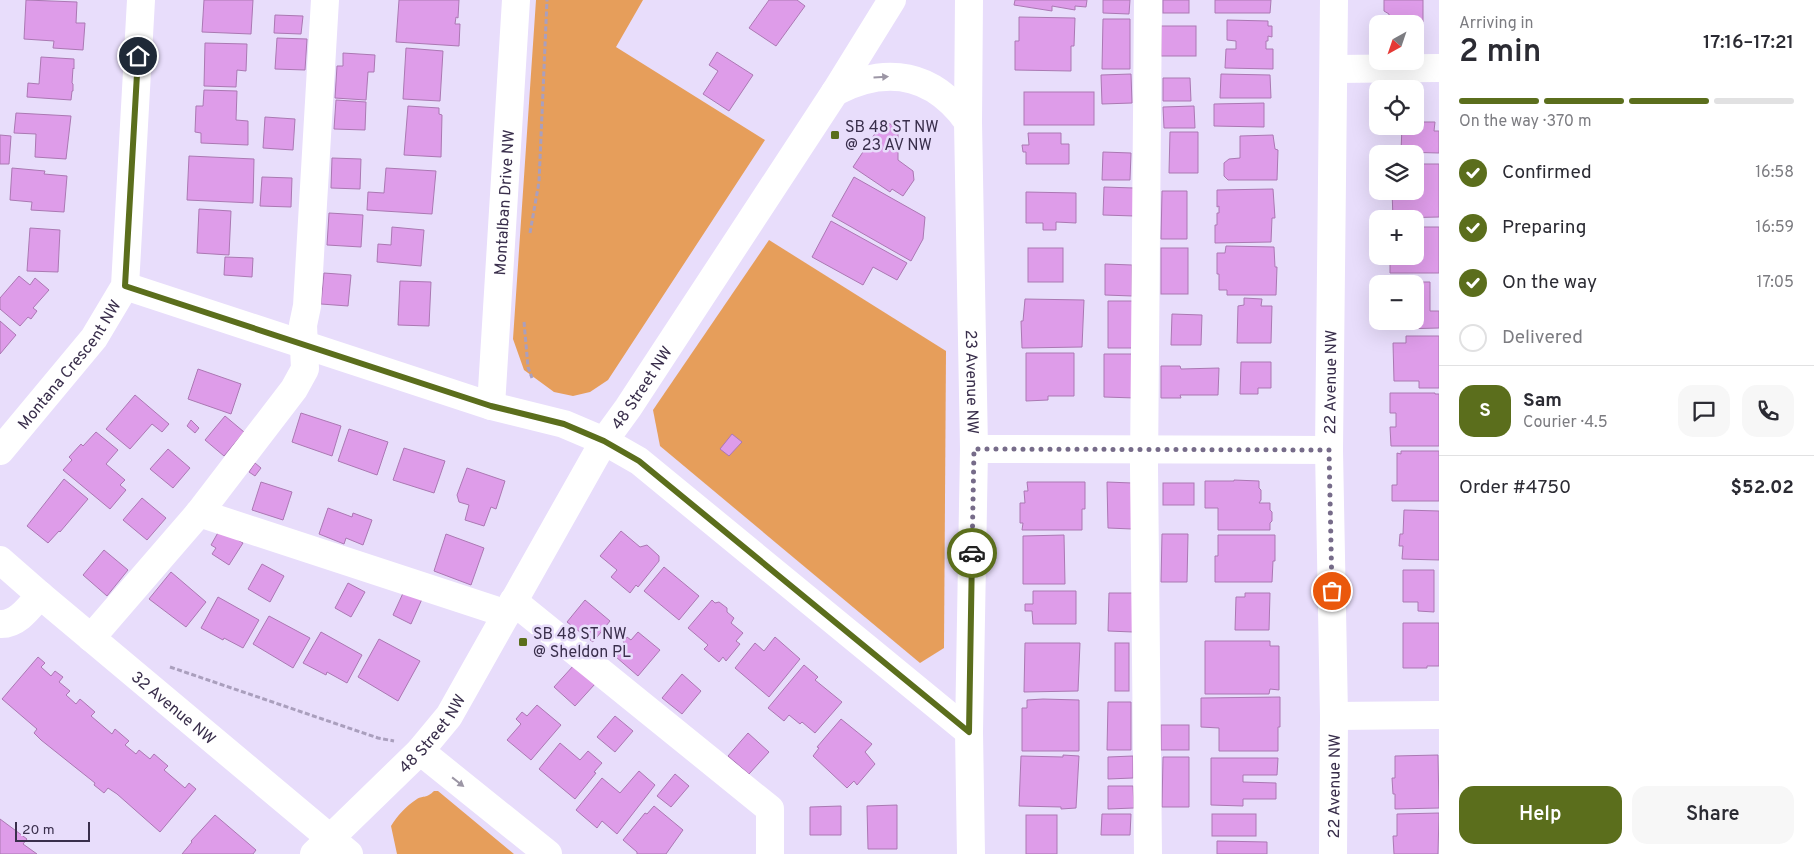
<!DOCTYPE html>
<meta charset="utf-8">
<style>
:root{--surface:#fff;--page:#f7f7f7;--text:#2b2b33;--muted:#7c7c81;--line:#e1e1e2;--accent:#5b6e1c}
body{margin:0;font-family:Overpass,sans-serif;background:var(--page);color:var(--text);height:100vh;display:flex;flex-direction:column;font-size:19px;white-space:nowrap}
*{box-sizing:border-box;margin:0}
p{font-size:16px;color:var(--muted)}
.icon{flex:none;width:28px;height:28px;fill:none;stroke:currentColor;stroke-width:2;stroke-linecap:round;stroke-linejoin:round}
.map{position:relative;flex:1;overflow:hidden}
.sheet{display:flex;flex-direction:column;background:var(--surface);width:375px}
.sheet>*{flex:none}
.needle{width:32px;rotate:220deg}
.fabs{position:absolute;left:1369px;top:15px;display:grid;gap:10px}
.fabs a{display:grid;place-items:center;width:55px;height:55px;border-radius:10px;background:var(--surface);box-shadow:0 5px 20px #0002;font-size:25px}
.scale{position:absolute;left:15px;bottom:12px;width:75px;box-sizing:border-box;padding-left:5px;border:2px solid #392e4b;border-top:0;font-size:14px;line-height:18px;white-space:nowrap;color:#392e4b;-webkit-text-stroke:4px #e8ddfb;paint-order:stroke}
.pin{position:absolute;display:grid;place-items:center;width:42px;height:42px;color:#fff;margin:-21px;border:2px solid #fff;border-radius:50%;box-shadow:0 1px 5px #0007}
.courier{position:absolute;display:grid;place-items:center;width:50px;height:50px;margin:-25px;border:4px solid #5b6e1c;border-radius:50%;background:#fff;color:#222;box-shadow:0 1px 6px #0007}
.overview em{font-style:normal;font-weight:600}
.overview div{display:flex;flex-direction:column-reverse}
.overview{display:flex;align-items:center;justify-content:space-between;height:85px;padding:0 20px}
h1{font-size:32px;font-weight:600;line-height:38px}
.bar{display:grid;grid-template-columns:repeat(4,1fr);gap:8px 5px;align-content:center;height:60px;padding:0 20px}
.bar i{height:6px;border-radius:4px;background:var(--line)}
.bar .selected{background:var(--accent)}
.bar p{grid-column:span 4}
.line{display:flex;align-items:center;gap:12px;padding:0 20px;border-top:1px solid var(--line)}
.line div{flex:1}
.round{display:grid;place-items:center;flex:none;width:52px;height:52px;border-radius:15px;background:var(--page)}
ol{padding:0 20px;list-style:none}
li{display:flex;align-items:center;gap:15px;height:55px}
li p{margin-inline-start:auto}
li .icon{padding:5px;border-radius:50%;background:var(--accent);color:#fff;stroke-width:4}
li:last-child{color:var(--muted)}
li i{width:28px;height:28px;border:2px solid var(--line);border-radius:50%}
.button{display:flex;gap:10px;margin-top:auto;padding:10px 20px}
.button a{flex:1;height:58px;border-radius:15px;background:var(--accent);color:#fff;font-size:20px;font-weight:600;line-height:58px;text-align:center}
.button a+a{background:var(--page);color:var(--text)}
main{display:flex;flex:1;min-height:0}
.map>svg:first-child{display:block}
.green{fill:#e69e5b}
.building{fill:#de9ce9;stroke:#ab78b3}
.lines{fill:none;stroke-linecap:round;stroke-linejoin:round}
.path{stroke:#aa9fbd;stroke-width:3;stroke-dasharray:5 2.5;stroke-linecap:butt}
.minor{stroke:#fff;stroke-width:28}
.oneway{fill:#9c96a5}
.done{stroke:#766b89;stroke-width:5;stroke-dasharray:0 9}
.route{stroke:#5b6e1c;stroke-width:6}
.poi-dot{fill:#5b6e1c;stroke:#e8ddfb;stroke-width:2}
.labels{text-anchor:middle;stroke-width:5;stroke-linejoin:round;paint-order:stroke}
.poi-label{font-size:16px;fill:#392e4b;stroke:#e8ddfb;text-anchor:start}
.street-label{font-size:16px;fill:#392e4b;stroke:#e8ddfb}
</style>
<main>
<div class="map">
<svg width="1439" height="854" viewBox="0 0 1439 854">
<rect width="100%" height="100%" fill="#e8ddfb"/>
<g class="green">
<polygon points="536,0 643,0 616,47 765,140 608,380 590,392 573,396 554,392 524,370 513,339"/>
<polygon points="769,240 946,351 944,648 920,663 660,446 653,410"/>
<path d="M 434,791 L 438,791 L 514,854 L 397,854 L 391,826 C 398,815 405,807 417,799 C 424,795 426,799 434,791 Z"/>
</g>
<g class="building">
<polygon points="26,0 77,2 76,23 85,23 83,50 53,48 54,41 24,39"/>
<polygon points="204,0 253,0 251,34 202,32"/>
<polygon points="399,0 459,0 458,18 456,17 455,24 460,24 459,46 396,42"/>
<polygon points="769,0 797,0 805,6 776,46 749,28"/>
<polygon points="1015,0 1087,0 1086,7 1075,6 1075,10 1052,6 1052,11 1014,5"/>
<polygon points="1103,0 1130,0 1129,14 1103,13"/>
<rect x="1163" y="0" width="26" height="13"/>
<polygon points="1215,0 1271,0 1270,13 1215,13"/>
<polygon points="1384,0 1423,0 1423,22 1393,23 1389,19 1389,14 1384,11"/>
<polygon points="275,15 303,16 301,34 274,33"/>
<polygon points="1019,17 1075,18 1074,46 1071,46 1071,71 1015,70 1015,41 1019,41"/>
<polygon points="1103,19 1130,19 1130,69 1102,69"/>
<polygon points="1227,20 1268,21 1268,26 1272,26 1272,37 1268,36 1268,41 1266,41 1266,49 1273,49 1273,69 1225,68 1226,49 1236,49 1236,41 1227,40"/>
<rect x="1161" y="26" width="35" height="30"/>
<polygon points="277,38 307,39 305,70 275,69"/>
<polygon points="205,43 247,44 246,71 237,70 236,87 204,86"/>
<polygon points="406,48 443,51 440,101 403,99"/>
<polygon points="717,52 753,75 729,111 703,94 718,71 709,65"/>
<polygon points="343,53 375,55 374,72 368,72 366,100 335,98 337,66 343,66"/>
<polygon points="41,57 74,59 74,69 73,68 72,83 73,84 73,91 72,91 71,100 27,97 28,83 39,84"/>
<polygon points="1131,74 1132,103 1102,104 1101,75"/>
<polygon points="1221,74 1270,75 1271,98 1220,98"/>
<polygon points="1163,78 1190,78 1191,101 1163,101"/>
<polygon points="204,90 237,91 236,120 248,121 248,145 201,143 201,133 195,132 196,106 203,106"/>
<rect x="1024" y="92" width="70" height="33"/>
<polygon points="336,100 366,102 365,130 334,129"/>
<polygon points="1264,103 1264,127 1214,126 1214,104"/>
<polygon points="408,106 439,108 439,114 442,115 441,157 404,155"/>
<polygon points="1194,106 1195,128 1164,128 1163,107"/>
<polygon points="16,113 71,116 66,159 35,157 36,134 14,133"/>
<polygon points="265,117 295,119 293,150 263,148"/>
<polygon points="884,120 898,129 898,160 913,171 914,180 903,196 892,189 890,192 853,167"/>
<polygon points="1415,122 1435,122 1434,131 1439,131 1439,153 1401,152 1402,126 1415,126"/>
<polygon points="1170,132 1198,132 1198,173 1169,173"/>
<polygon points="1028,133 1061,133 1061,144 1069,144 1069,164 1026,164 1026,152 1023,152 1022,145 1029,145"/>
<polygon points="0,135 11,136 9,164 0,164"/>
<polygon points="1273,135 1275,149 1278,150 1277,180 1228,180 1224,176 1224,163 1229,159 1240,158 1240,136"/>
<polygon points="1103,152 1131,153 1130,180 1102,180"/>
<polygon points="189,156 254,159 253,203 187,200"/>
<polygon points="332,158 361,159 360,189 331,188"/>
<polygon points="1415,164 1439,164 1439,217 1393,218 1392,191 1415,191"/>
<polygon points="12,168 45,171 44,174 67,176 64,212 31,210 32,202 10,200"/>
<polygon points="386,168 436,171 432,214 367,210 368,192 384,193"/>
<polygon points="262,177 292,178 291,207 260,206"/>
<polygon points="854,177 925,217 923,239 911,261 832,216"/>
<polygon points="1104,187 1134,188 1134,216 1103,215"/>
<polygon points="1273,189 1275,218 1272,218 1271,242 1215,243 1215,225 1217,225 1217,213 1219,213 1219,206 1217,207 1217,190"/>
<polygon points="1162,191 1187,191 1187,239 1161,239"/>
<polygon points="1026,192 1076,193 1076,223 1056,222 1056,230 1043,230 1043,223 1026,223"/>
<polygon points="199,209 231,211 229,255 197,253"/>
<polygon points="329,213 363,215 361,247 327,245"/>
<polygon points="831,221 907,263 897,280 873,267 863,285 812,257"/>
<polygon points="392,227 424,230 421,266 377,262 378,244 391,245"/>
<polygon points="1415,227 1439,227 1439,273 1390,273 1390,256 1415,256"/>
<polygon points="30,228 60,230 58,272 27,271"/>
<polygon points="1226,246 1274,247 1275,267 1277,267 1276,295 1227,295 1227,290 1219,290 1219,274 1217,274 1217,253 1225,253"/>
<rect x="1028" y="248" width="35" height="34"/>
<rect x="1161" y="248" width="27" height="46"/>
<polygon points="225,257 253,258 252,277 224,275"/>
<polygon points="1105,264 1132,265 1132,296 1105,295"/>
<polygon points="324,273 351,275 348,306 321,304"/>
<polygon points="19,276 30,285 35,278 49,290 33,308 37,311 31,319 28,317 20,326 0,309 0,298"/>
<polygon points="400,281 431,282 429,326 398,325"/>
<polygon points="1408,282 1430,282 1430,311 1439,311 1439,328 1399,329 1399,321 1415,321 1415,284"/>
<polygon points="1244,298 1262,299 1261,306 1272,306 1271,343 1237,343 1238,306 1244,305"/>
<polygon points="1025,299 1084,300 1082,347 1022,348 1021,321 1023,321"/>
<polygon points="1108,301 1135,301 1134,348 1108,348"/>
<polygon points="1172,314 1202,315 1201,345 1171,345"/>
<polygon points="0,321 16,335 0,354"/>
<polygon points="1406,336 1439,336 1439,388 1419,388 1419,381 1394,381 1393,343 1406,343"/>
<polygon points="1026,353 1074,353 1074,396 1048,396 1048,400 1026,401"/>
<polygon points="1104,354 1136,354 1135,398 1104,397"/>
<polygon points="1241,362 1271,362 1271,388 1258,388 1258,394 1240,394"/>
<polygon points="1161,366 1180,366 1181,369 1219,368 1218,395 1180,395 1181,398 1161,398"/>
<polygon points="198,369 241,384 231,414 188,399"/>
<polygon points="1390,393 1435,393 1435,394 1439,394 1439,446 1391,446 1390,427 1396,427 1396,413 1390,413"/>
<polygon points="135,395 169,424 162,432 152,424 130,449 106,429"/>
<polygon points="301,413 341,426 332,456 292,442"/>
<polygon points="225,416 244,432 224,456 205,440"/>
<polygon points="191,420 199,428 195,433 187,426"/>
<polygon points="349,429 388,442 377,475 338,461"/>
<polygon points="96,432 118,450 106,464 125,480 120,485 126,490 110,509 63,470 72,460 69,457 81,444 83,446"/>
<polygon points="732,434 742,442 729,456 720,449"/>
<polygon points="404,448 445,461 434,493 393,480"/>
<polygon points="168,449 190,468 173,488 150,469"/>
<polygon points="1401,451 1439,451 1439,501 1392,501 1392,485 1397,485 1397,453 1401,454"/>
<polygon points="255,463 261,468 255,476 249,472"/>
<polygon points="467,468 505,481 496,509 491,507 484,526 465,520 469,505 459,502 457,495"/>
<polygon points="64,479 88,499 60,532 59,531 48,543 27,526"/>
<polygon points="1234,480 1259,481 1259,488 1261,490 1261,500 1259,503 1270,503 1270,510 1272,512 1272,521 1270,523 1270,530 1218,530 1218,508 1205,508 1205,481 1234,481"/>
<polygon points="261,482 292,492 283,520 252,510"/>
<polygon points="1027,482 1085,482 1085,509 1082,509 1082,530 1022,530 1023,523 1020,523 1020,503 1025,503 1024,491 1028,491"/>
<polygon points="1107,482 1132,483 1132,529 1108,528"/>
<rect x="1163" y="483" width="31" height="22"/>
<polygon points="142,498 166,518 147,540 123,520"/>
<polygon points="328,508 352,517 353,513 372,520 363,545 346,538 344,544 319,534"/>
<polygon points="1404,510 1439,511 1439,560 1402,559 1403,546 1399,546 1400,534 1403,534"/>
<polygon points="220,529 243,543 229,565 212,554 216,548 211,545"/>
<polygon points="621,531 640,547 647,545 659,556 659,561 638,587 636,585 630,593 611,577 617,570 600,556"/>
<polygon points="446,534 484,548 471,585 434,571"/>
<polygon points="1162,534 1188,534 1187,582 1161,582"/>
<polygon points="1064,535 1065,584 1023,584 1023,536"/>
<polygon points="1218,535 1275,535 1275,561 1273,561 1272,582 1215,582 1215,556 1218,556"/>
<polygon points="104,550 128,570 107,596 83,575"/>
<polygon points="262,564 284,576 270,602 248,589"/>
<polygon points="664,567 699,596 679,620 644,591"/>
<polygon points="1403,570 1434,570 1434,612 1418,611 1418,602 1403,602"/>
<polygon points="171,572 206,602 186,627 149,599"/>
<polygon points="348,583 365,592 351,617 335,608"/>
<polygon points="404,591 422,599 411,624 393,615"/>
<polygon points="1033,591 1076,591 1076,624 1033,624 1032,611 1025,611 1025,604 1033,604"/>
<polygon points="1109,593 1134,593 1133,632 1108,631"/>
<polygon points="1245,593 1270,593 1269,630 1235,630 1236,597 1245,597"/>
<polygon points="218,597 259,620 243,648 224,638 223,640 201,628"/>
<polygon points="585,600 610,621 593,642 567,622"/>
<polygon points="712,600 715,603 719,602 727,608 727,612 734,618 731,623 743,633 736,641 740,644 726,661 723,657 719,662 704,649 708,645 688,628"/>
<polygon points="269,616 310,638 293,668 253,644"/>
<polygon points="1403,623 1439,623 1439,666 1427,666 1427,668 1403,668"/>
<polygon points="321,632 362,655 347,683 327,672 326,675 303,663"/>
<polygon points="638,632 660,650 638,676 616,657 627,645 623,642 627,637 631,640"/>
<polygon points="775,637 800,659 769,697 735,668 755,643 764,651"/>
<polygon points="379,639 420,661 398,701 358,677"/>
<polygon points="1205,641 1270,641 1270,646 1279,646 1279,690 1270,689 1269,694 1205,694"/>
<polygon points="1025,643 1080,643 1078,691 1024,692"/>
<rect x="1115" y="643" width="14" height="48"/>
<polygon points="38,657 45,663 41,667 51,676 55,671 63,677 59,682 70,691 66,695 76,704 80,699 95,712 91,716 112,734 115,729 129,741 125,745 136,754 139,750 150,759 154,754 168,766 164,770 185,788 189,783 196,789 160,832 117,794 108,788 104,793 94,785 95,783 41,740 34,733 37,729 2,699"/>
<polygon points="574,665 595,684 575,706 554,687"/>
<polygon points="804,665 818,677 815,680 842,702 815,733 802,722 800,724 789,715 784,721 768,708"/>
<polygon points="682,674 701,691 682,714 662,698"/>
<polygon points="1280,697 1280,727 1278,727 1278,751 1219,751 1219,728 1201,727 1201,698"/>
<polygon points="1043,699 1079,700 1079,751 1022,751 1022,708 1027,708 1027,700"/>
<polygon points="1108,702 1131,702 1131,750 1107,750"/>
<polygon points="537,705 561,725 531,760 507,740 521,724 516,719 522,712 527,716"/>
<polygon points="615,716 633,731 615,752 597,737"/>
<polygon points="841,719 872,744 865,752 875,764 857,785 854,781 847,788 813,756 819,748 817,747"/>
<rect x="1161" y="725" width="28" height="25"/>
<polygon points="748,733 769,752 749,774 728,756"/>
<polygon points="560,743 580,760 588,751 602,763 594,772 596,773 575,799 539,769"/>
<polygon points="1063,755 1079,756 1076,808 1061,809 1061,807 1019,806 1021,756 1063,757"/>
<polygon points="1438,755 1439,808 1395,809 1395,794 1393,794 1392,778 1395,778 1395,756"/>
<polygon points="1133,756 1133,778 1108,779 1108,757"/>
<polygon points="1163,757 1189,757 1189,807 1162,807"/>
<polygon points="1211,758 1278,758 1277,775 1243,775 1243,782 1276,783 1276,799 1243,799 1243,806 1211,805"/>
<polygon points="639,771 655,785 617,834 602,821 597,828 576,810 602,778 620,793"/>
<polygon points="675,774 689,786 671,807 657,796"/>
<polygon points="1108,786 1133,786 1134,808 1108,809"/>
<polygon points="897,805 897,849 868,849 867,806"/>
<polygon points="654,806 683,830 666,854 637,854 637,852 623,840 645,813 647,814"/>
<polygon points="841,806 841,835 810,835 810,807"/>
<polygon points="1439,813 1438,854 1394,854 1393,836 1397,836 1397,814"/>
<polygon points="1102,814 1131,814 1130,835 1101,835"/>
<rect x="1212" y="814" width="44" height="22"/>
<polygon points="215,815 256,850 253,854 182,854 192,842 191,841"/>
<rect x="1026" y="815" width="31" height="39"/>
<polygon points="0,819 27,839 23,844 37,854 0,854"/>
<polygon points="1217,841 1267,842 1267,854 1217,854"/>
</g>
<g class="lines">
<g class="path">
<polyline points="530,233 539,182 547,0"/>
<polyline points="524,322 528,367 532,378"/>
<polyline points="170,667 378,738 394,741"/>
</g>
<g class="minor">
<path id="s1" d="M 969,0 L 968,122 L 974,449 L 969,732 L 971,854"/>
<polyline points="1148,0 1144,467 1148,854"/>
<polyline points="1334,69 1439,68"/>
<path d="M 835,92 C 887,65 933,73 968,122"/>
<polyline points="125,286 491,406 564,424 604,441 639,461 969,732"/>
<path id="s2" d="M 491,406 L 516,0"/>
<polyline points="974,449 1329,450"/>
<path id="s3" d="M 0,451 L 94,338 L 125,286 L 141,0"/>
<polyline points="199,513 507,614"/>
<path id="s4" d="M 0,560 L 40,595 L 349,854"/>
<polyline points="513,601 770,809 770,854"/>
<path d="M 0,624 C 17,625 29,608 40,595"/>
<polyline points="91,638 199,513 294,389 305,369 303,325 307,306 325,0"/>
<polyline points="1334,716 1439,715"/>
<polyline points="420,751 548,854"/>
<path id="s5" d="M 314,854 L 420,751 L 449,716 L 604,441 L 628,408 L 835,92 L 892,0"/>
<path id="s6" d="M 1333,854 L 1334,716 L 1329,450 L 1334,0"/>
</g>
</g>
<defs><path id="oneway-solid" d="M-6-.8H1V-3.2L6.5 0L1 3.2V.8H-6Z" transform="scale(1.25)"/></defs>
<g class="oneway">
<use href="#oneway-solid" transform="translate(881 77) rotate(-4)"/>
<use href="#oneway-solid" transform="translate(458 782) rotate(38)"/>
</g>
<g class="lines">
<polyline class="done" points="972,553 974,449 1329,450 1332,591"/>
<polyline class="route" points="138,56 125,286 491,406 564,424 604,441 639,461 969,732 972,553"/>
</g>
<g class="poi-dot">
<rect x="830" y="130" width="10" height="10" rx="2.5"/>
<rect x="518" y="637" width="10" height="10" rx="2.5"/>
</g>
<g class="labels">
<g class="poi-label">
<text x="845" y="132">SB 48 ST NW<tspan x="845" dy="18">@ 23 AV NW</tspan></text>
<text x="533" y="639">SB 48 ST NW<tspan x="533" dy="18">@ Sheldon PL</tspan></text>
</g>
<g class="street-label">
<text dy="6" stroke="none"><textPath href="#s2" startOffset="204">Montalban Drive NW</textPath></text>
<text dy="6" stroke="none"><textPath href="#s3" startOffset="111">Montana Crescent NW</textPath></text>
<text dy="6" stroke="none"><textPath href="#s1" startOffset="382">23 Avenue NW</textPath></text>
<text dy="6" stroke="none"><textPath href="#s6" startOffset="472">22 Avenue NW</textPath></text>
<text dy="6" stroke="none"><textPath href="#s5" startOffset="574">48 Street NW</textPath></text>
<text dy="6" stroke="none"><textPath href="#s4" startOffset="228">32 Avenue NW</textPath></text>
<text dy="6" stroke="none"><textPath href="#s5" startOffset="169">48 Street NW</textPath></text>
<text dy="6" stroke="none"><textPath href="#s6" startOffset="68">22 Avenue NW</textPath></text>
</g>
</g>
</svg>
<div class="fabs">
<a><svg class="needle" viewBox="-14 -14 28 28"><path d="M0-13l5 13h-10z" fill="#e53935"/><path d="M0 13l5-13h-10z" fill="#7c7c81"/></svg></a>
<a><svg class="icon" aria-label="locate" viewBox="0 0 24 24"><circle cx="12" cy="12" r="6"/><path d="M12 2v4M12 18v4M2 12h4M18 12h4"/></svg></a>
<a><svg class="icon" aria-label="layers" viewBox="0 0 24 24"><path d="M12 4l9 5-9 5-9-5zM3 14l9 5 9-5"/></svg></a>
<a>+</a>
<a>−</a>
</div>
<div class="scale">20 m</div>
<div class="pin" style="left:1332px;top:591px;background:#ea580c"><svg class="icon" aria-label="bag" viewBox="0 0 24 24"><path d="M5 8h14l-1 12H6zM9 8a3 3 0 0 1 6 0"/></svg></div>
<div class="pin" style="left:138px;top:56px;background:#1f2937"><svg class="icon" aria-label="home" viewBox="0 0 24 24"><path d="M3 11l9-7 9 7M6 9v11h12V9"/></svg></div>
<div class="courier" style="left:972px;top:553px"><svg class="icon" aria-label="car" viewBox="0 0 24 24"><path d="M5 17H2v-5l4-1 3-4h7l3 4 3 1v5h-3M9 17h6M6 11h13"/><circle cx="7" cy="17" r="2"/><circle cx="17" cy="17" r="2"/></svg></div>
</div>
<section class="sheet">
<div class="overview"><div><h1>2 min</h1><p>Arriving in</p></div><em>17:16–17:21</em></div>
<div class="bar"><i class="selected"></i><i class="selected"></i><i class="selected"></i><i></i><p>On the way · 370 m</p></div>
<ol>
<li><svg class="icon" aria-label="check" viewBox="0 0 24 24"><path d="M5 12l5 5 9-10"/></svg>Confirmed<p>16:58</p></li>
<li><svg class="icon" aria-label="check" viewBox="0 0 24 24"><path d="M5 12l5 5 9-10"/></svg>Preparing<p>16:59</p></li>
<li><svg class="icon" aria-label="check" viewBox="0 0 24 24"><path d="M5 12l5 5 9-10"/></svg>On the way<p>17:05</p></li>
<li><i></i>Delivered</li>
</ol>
<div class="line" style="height:90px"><b class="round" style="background:var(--accent);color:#fff">S</b><div><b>Sam</b><p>Courier · 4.5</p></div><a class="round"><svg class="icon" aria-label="chat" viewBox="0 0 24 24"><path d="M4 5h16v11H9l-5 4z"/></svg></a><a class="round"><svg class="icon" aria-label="phone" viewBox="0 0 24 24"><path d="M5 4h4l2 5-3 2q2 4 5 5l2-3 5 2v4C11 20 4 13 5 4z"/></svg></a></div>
<div class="line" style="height:65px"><div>Order #4750</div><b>$52.02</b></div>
<div class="button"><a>Help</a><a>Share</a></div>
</section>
</main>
